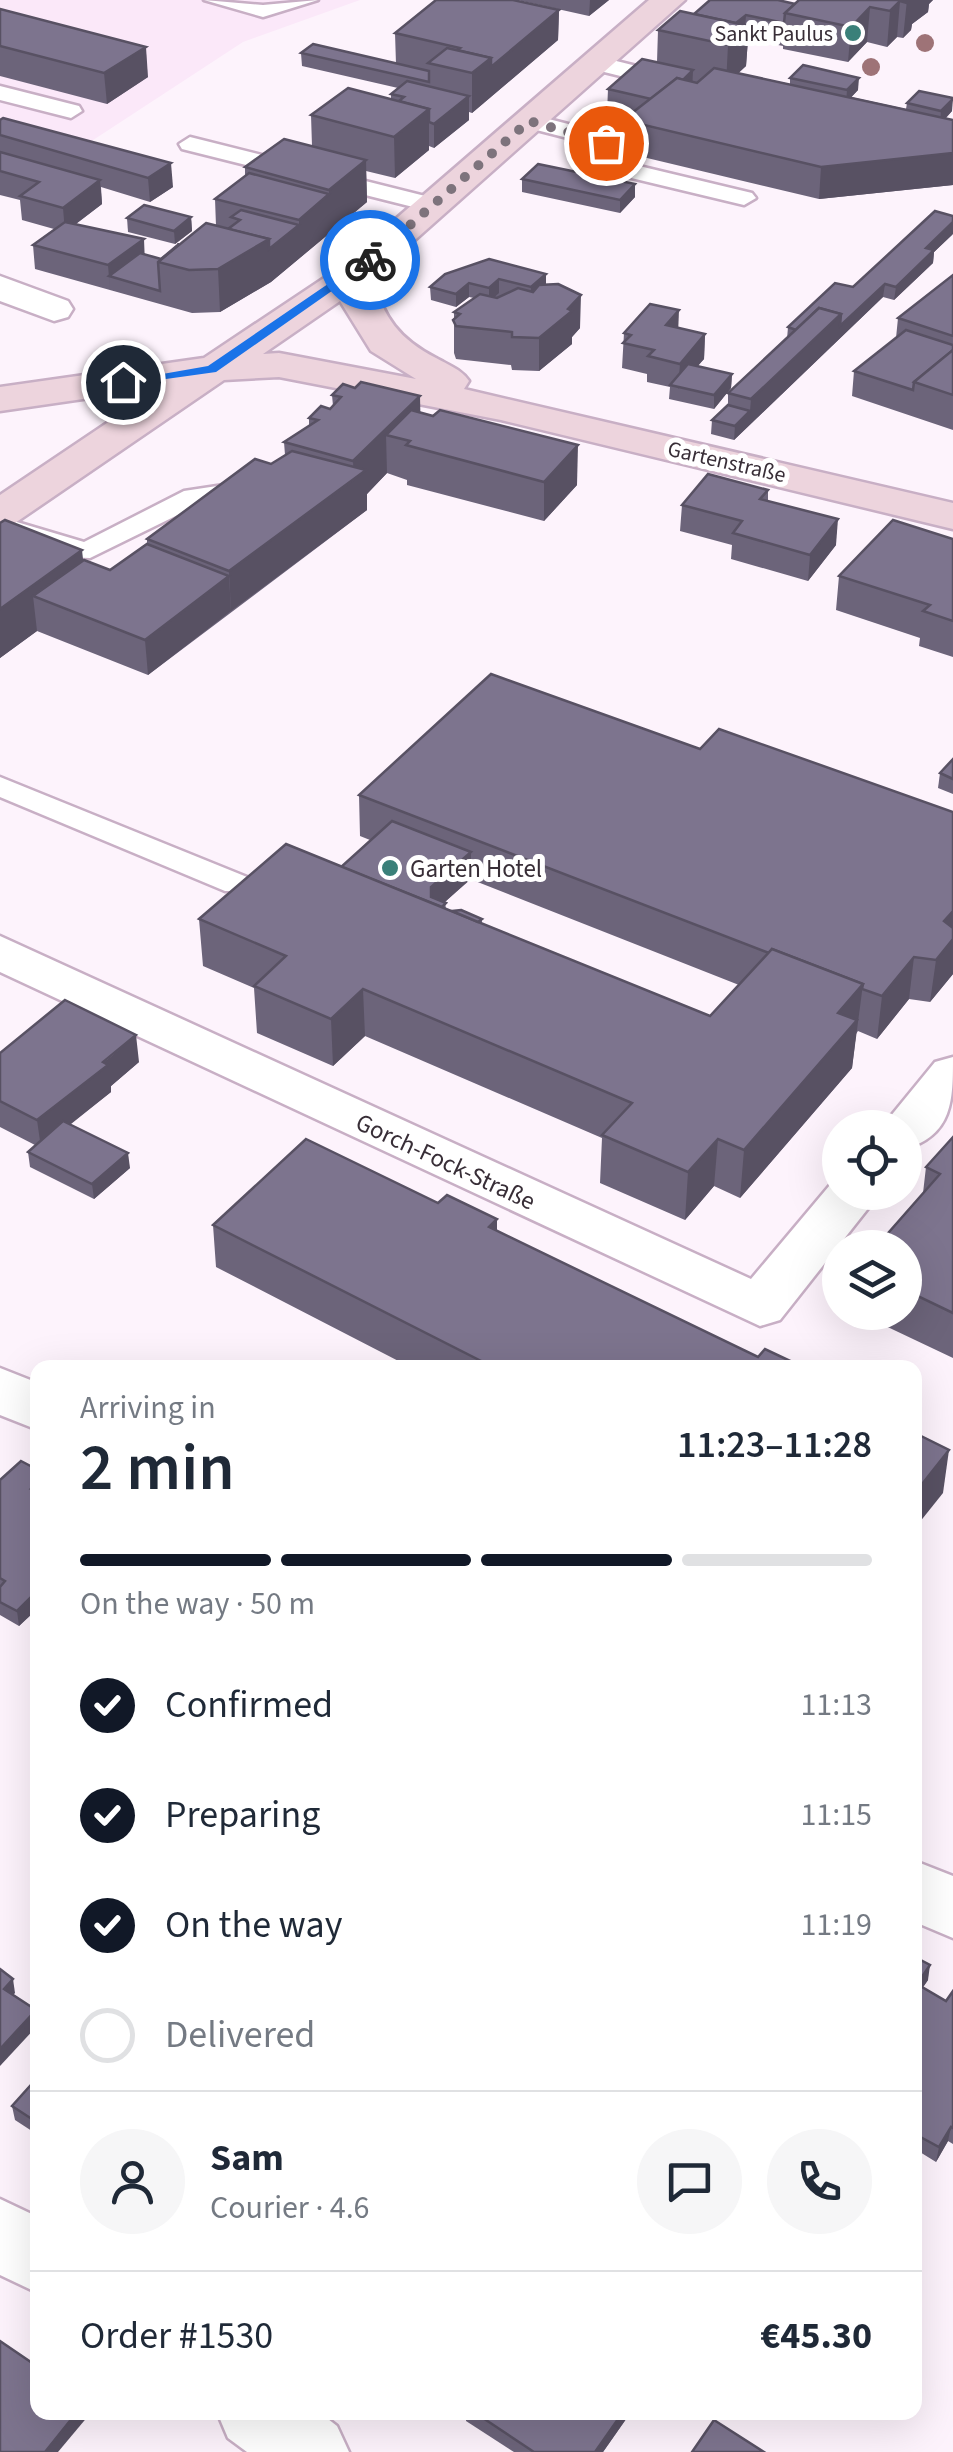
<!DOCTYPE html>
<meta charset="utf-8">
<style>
:root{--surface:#fff;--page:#f6f6f7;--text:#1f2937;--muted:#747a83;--line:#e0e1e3;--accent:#111827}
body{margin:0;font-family:"Source Sans 3",sans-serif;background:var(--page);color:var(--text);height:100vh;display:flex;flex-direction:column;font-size:38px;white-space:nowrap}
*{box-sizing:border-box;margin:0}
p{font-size:32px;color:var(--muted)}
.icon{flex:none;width:55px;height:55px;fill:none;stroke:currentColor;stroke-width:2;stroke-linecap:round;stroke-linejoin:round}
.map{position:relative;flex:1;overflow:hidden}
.panel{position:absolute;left:30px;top:1360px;width:892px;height:1060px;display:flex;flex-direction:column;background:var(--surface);border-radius:20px;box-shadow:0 10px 40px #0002}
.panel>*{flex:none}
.buttons{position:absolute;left:822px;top:1110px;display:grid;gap:20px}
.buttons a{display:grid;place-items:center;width:100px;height:100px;border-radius:50%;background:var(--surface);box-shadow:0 10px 40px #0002;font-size:50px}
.pin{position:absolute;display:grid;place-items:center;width:85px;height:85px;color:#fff;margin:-42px;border:5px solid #fff;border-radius:50%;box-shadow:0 2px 10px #0007}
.courier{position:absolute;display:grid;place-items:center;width:100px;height:100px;margin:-50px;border:8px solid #1a73e8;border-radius:50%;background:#fff;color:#222;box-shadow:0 2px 12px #0007}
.headline em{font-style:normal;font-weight:600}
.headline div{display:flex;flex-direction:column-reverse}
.headline{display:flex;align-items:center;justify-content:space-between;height:170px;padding:0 50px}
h1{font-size:65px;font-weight:600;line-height:75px}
.bar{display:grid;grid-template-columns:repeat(4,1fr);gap:15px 10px;align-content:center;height:120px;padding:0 50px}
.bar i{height:12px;border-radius:8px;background:var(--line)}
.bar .on{background:var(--accent)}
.bar p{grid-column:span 4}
.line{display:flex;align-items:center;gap:25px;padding:0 50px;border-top:2px solid var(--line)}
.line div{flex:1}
.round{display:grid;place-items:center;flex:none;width:105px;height:105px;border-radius:52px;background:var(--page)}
ol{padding:0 50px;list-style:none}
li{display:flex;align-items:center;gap:30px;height:110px}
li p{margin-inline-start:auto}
li .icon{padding:10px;border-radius:50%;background:var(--accent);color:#fff;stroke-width:4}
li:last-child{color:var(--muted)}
li i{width:55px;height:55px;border:5px solid var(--line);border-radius:50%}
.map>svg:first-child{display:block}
.built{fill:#fbe8f9}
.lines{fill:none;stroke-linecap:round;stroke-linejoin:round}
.lane-casing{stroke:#c8afc5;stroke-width:5}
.street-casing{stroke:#c8afc5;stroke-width:5}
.secondary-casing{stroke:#c8afc5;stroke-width:5}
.lane{fill:#fff;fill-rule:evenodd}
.street{fill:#fff;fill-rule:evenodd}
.secondary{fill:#edd4dd;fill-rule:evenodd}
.tree{fill:#9e7377}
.wall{fill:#6c647a;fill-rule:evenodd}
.shaded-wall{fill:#585163}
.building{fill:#7d748e;stroke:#585163;stroke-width:2.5}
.route{fill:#1a73e8}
.done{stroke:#7d737c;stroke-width:10;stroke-dasharray:0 18}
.poi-dot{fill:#3a8079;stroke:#fff;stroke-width:4}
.labels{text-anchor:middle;stroke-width:10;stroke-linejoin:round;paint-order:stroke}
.far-poi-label{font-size:22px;fill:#382e37;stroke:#fff;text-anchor:end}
.far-street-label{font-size:22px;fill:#382e37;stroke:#fff}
.poi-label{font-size:25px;fill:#382e37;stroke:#fff;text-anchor:start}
.street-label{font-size:25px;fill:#382e37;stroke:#fff}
</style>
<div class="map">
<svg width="953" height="2452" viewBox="0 0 953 2452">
<rect width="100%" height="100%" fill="#fdf3fc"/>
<polygon class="built" points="0,0 360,0 243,42 84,146 0,123"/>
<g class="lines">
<defs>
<g id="lane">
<polygon points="204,0 263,5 318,0 263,17"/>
<polygon points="596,56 681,77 684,82 673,89 588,68 585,63"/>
<polygon points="0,86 79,106 82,111 71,118 0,100"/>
<polygon points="529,114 611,135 614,160 752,193 756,198 744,205 598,170 588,154 591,144 521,126 518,121"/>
<polygon points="190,137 441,200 445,205 433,212 182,149 179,144"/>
<polygon points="250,481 263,489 259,495 200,504 90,558 64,557 0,534 0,517 84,542 184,491"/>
<polygon points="0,777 247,877 252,884 247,891 225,891 0,797"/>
</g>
<g id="street">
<polygon points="0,276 68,301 73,309 68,317 54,321 0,301"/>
<polygon points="0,936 751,1279 835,1179 840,1177 840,1192 881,1192 780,1320 760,1326 0,972"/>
<path d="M 953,1057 C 953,1100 953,1135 905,1149 L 905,1128 L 881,1128 L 935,1062 Z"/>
<polygon points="0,1368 38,1383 38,1430 0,1415"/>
<polygon points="915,1861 953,1876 953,1938 915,1922"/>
<polygon points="0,2199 38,2217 38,2293 0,2275"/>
<polygon points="217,2412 319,2412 337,2426 349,2452 247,2452 228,2438"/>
</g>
<path id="secondary" d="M 649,0 L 685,0 L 372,278 C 384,318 399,339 436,358 C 448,365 461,369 469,381 L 464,389 L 953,503 L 953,529 L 501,420 L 279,377 L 224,380 L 15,523 L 0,527 L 0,495 L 159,388 L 0,411 L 0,387 L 204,358 L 339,268 ZM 340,301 L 371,351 L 416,379 L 279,353 L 263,354 Z"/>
</defs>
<use href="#lane" class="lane-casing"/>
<use href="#street" class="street-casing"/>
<use href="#secondary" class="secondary-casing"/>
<use href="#lane" class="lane"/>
<use href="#street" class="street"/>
<use href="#secondary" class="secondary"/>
</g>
<g class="tree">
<circle cx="925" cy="43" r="9"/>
<circle cx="871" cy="67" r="9"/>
</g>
<g class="wall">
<polygon points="517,0 609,0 589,16"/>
<polygon points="933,0 929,4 928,12 912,24 911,30 903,38 897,37 887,47 867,42 848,62 783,49 783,46 748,39 746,66 738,73 790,84 790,78 858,90 851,97 906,109 907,103 952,111 946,118 953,120 953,185 819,199 622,152 623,120 627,117 607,113 608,89 657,62 658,30 694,14 795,4"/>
<polygon points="0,9 148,77 107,104 0,76"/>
<polygon points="559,10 558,40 472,113 469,112 469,120 434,148 429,146 429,150 395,178 366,171 367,202 271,282 220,312 192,313 35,269 33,245 54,229 22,220 20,200 0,195 0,120 173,187 150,202 101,187 102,204 76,224 145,254 161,259 216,226 215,199 245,176 245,167 312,146 311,115 391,99 391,94 398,88 302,66 301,53 396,64 395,33"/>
<polygon points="522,179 635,184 635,197 620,213 522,192"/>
<polygon points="191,217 192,231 175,244 128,232 127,218"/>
<polygon points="953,234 934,252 933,263 894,300 883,297 734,440 711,434 712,420 728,405 728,393 787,339 788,327 853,287"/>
<polygon points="546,274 546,285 580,328 572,337 572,344 539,371 512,370 511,365 456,359 454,353 454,312 474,298 469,297 456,307 431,300 430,287"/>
<polygon points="953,275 953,430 852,396 854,371 896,338 898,318"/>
<polygon points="678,328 705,334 704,359 697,366 732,374 731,388 714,409 669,399 670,387 647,382 647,374 622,368 624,333"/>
<polygon points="355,388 420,396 420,413 577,485 544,521 407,485 407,480 387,473 367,494 367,510 148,675 37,631 0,658 0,523 84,560 110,570 147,544 147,539 285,455 284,442 309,426 309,418 330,409 333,406 332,395"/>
<polygon points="768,490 768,501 836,545 808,581 731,559 732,545 680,531 682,505"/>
<polygon points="953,539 953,657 919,646 920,638 836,610 839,576"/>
<path d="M 700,749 L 953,974 L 930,1002 L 909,999 L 877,1039 L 858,1031 L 856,1034 L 852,1068 L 740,1198 L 714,1186 L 685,1220 L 600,1183 L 602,1138 L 365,1036 L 333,1066 L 257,1033 L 254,988 L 203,966 L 199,919 L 341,867 L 370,840 L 360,836 L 359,795 ZM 470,879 L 739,985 L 710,1016 L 482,924 L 482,919 L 446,909 L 445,902 Z"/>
<polygon points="953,759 953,794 938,788 940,773"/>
<polygon points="0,1053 139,1062 111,1086 111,1092 70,1124 130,1168 94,1199 30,1167 28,1152 35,1145 0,1127"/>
<polygon points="953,1137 953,1358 856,1312 905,1312 905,1248 923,1193 926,1167"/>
<polygon points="438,1203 497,1219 497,1231 758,1357 805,1368 412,1368 216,1267 213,1225"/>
<polygon points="38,1470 38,1613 35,1611 19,1626 0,1615 0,1480"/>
<polygon points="915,1957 928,1980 923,1987 946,2001 953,1991 953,2144 948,2141 936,2162 915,2149"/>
<polygon points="38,2077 38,2135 15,2120 12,2106"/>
<polygon points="466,2412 631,2412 603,2452 514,2452 466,2421"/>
</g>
<g class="shaded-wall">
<polygon points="590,0 609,0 589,16"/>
<polygon points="907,0 933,0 929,4 928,12 912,24 911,30 903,38"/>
<polygon points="900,1 897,37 887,47 890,11"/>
<polygon points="870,7 867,42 848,62 851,27"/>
<polygon points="559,10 558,40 472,113 472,73"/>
<polygon points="746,15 745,30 749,26 746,66 726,85 728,45 720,37"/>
<polygon points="146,47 148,77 107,104 104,73"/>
<polygon points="693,70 692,94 660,101"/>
<polygon points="859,78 858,90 846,103 847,90"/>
<polygon points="469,96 469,120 434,148 434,124"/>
<polygon points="953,99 952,111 940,124 941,111"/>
<polygon points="429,109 429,150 395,178 394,137"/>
<polygon points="953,153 953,185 819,199 821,167"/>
<polygon points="366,160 367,202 271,282 220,312 218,269 269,239 299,225 299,220 329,194 329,190"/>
<polygon points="171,163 173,187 150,202 148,178"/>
<polygon points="100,180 102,204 65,232 63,208"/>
<polygon points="635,184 635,197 620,213 620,200"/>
<polygon points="191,217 192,231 175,244 174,231"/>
<polygon points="953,222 953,234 934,252 933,263 894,300 896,287 926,248"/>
<polygon points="144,239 145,264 109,276 110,290 108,265"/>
<polygon points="546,274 546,288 530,301 531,287"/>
<polygon points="499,279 499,293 489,302 489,288"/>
<polygon points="469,283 469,297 456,307 456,294"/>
<polygon points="885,284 883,297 734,440 735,426 750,411 751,399 841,314"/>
<polygon points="581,295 580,328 572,337 572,344 539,371 539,338"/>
<polygon points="679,310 678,335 666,325"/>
<polygon points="705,334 704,359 678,389 680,364"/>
<polygon points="732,374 731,388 714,409 714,395"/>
<polygon points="420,396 421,440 410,441 386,435 387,473 367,494 367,510 231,611 229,571 354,480 353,461"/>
<polygon points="578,445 577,485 544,521 544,482"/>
<polygon points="838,519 836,545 808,581 810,555"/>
<polygon points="82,550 87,595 33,596 37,631 0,658 0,609"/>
<polygon points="229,576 231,611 148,675 145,640"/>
<polygon points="471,852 471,879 431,914 431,887"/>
<polygon points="953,911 953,974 930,1002 936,960 944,921"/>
<polygon points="914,957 909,999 877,1039 882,996"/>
<polygon points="863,984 852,1068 740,1198 744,1150 838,1013"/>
<polygon points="363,989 365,1036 333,1066 331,1019"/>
<polygon points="136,1035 139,1062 111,1086 111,1092 41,1148 37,1120"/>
<polygon points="718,1139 714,1186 685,1220 688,1172"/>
<polygon points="128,1153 130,1168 94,1199 92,1184"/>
<polygon points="497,1219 497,1262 489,1227"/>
<polygon points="949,1450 943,1493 915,1528 915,1493"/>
<polygon points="32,1596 35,1611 19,1626 17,1611"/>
<polygon points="930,1965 928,1980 915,1999 917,1984"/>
<polygon points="13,1979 15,1993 6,2003 4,1989"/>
<polygon points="36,2010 38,2025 0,2066 0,2049"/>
<polygon points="951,2127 948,2141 936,2162 939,2147"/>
<polygon points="77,2412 88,2412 89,2415 58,2452 45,2452"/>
<polygon points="623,2412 631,2412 603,2452 595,2452"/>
</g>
<g class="building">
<polygon points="436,0 513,0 559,10 491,67 491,58 457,50 460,48 395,33"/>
<polygon points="710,0 778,0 795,4 785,13 784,23 746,15 736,23 694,14"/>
<polygon points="799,0 909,0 907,3 900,1 890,11 870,7 851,27 785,13"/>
<polygon points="0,9 146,47 104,73 0,46"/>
<polygon points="680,11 749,26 728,45 658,30"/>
<polygon points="313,44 429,71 429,82 301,53"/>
<polygon points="447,48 491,58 472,73 428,63"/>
<polygon points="642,59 693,70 683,80 677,78 651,99 608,89"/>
<polygon points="803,65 859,78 847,90 790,78"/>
<polygon points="714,68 953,120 953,153 821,167 623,120 677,78 697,83"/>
<polygon points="407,81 469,96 434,124 429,122 429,109 399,101 404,97 391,94"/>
<polygon points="348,88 429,109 394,137 311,115"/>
<polygon points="919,91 953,98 953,99 941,111 907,103"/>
<polygon points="3,118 171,163 148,178 0,135 0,120"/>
<polygon points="284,139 366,160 329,190 245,167"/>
<polygon points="0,152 100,180 63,208 20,196 39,182 0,171"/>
<polygon points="538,164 635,184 620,200 522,179"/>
<polygon points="249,173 329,194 299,220 215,199"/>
<polygon points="144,205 191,217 174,231 127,218"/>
<polygon points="241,210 299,225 269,249 269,239 228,229 240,220 231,217"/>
<polygon points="935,211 953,216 953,222 926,248 934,250 896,287 885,284 840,326 841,314 819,308 796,330 788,327 835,283 853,287"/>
<polygon points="65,222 144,239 108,265 33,245"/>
<polygon points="206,223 269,239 218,269 189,270 158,262"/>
<polygon points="179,244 158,262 160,291 109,276 140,253 161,259"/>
<polygon points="489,259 546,274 531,287 499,279 489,288 469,283 456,294 430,287 445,274"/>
<polygon points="953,275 953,336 898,318"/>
<polygon points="558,284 581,295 568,309 572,311 539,338 512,337 512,332 456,326 453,320 460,314 454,312 480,294 497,298 518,288 533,292 539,285"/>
<polygon points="650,304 679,310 666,325 705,334 680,364 648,356 654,350 623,343 631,335 624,333"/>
<polygon points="819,308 841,314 751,399 728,393"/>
<polygon points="906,330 953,345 953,350 914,382 913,390 854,371"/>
<polygon points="953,350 953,395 914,382"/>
<polygon points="688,364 732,374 714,395 670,385"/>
<polygon points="361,382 420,396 353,461 284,442 318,420 309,418 321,406 330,409 341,397 332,395 343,384 355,388"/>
<polygon points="728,405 750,411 735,426 712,420"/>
<polygon points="411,410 433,416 440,410 578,445 544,482 406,445 410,441 386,435"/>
<polygon points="292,451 366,470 229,571 147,539 255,459 271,464"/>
<polygon points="708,474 768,490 760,499 838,519 810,555 733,533 742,521 682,505"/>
<polygon points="5,520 82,550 0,609 0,523"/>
<polygon points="893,520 953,539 953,621 923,611 930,605 839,576"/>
<polygon points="147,544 229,576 145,640 33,596 84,560 110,570"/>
<polygon points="491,674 700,749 719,729 953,812 953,911 944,921 953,928 953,939 936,960 914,957 882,996 862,989 863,984 772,949 769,953 359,795"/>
<polygon points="953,759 953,779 940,773"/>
<polygon points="392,821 471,852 431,887 431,897 446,903 442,907 341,867"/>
<polygon points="286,844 710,1016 772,949 863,984 838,1013 857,1020 744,1150 718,1139 688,1172 602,1135 632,1103 363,989 331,1019 254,986 286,956 199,919"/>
<polygon points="461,910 482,919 478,922 452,911"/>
<polygon points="65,1000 136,1035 103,1062 108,1065 37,1120 0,1101 0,1053"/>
<polygon points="63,1121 128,1153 92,1184 28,1152"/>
<polygon points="953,1137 953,1313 905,1290 905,1248 875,1248 940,1174 926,1167"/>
<polygon points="306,1139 438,1203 447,1195 497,1219 489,1227 758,1357 765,1349 805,1368 495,1368 213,1225"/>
<polygon points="915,1433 949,1450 915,1493"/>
<polygon points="21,1461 38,1470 38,1483 31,1489 38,1492 38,1599 32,1596 17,1611 0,1602 0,1587 5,1581 0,1578 0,1480"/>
<polygon points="915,1957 930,1965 917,1984 946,2001 953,1991 953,2128 951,2127 939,2147 915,2134"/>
<polygon points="0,1969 13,1979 4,1989 36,2010 0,2049"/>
<polygon points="38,2077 38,2123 12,2106"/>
<polygon points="0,2341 38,2367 38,2412 77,2412 45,2452 0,2452"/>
<polygon points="474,2412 623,2412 595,2452 534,2452"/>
<polygon points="714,2420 764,2452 692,2452"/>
</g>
<polygon class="route" points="366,258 376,260 216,372 123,385 117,382 208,366"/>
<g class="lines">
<polyline class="done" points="370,260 529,121 606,143"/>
</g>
<g class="poi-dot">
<circle cx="853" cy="33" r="10"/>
<circle cx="390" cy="868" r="10"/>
</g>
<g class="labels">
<g class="far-poi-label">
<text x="833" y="41">Sankt Paulus</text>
</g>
<g class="far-street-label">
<text transform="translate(727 461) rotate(13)" y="8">Gartenstraße</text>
</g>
<g class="poi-label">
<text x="410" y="877">Garten Hotel</text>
</g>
<g class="street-label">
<text transform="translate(446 1161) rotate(25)" y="9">Gorch-Fock-Straße</text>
</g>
</g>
</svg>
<div class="buttons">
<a><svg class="icon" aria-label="locate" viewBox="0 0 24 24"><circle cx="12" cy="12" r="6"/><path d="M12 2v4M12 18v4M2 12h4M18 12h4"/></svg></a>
<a><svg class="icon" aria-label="layers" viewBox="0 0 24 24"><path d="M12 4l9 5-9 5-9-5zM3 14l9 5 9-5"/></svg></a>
</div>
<div class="pin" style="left:606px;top:143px;background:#ea580c"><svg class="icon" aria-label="bag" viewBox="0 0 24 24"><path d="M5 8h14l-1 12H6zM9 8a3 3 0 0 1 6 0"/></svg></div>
<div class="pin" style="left:123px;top:382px;background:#1f2937"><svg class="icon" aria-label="home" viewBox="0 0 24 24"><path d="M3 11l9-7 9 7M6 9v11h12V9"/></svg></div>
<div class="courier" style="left:370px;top:260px"><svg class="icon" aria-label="bike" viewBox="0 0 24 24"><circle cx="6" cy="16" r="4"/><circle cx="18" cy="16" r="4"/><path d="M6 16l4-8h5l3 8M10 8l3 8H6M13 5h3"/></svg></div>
<section class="panel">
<div class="headline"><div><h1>2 min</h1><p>Arriving in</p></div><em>11:23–11:28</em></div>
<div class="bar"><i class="on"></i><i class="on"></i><i class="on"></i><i></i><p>On the way · 50 m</p></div>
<ol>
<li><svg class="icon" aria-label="check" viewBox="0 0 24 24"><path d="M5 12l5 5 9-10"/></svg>Confirmed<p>11:13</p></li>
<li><svg class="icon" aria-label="check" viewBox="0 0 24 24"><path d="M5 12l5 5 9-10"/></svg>Preparing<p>11:15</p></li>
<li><svg class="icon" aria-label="check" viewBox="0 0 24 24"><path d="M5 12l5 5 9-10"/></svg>On the way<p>11:19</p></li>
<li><i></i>Delivered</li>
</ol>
<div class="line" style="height:180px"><a class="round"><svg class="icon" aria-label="person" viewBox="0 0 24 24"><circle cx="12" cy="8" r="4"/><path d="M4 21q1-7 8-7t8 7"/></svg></a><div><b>Sam</b><p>Courier · 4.6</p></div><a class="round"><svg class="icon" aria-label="chat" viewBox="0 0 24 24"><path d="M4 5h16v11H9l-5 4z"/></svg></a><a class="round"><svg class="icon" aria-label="phone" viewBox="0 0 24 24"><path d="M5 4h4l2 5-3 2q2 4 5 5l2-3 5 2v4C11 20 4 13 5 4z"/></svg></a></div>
<div class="line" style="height:130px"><div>Order #1530</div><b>€45.30</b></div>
</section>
</div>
